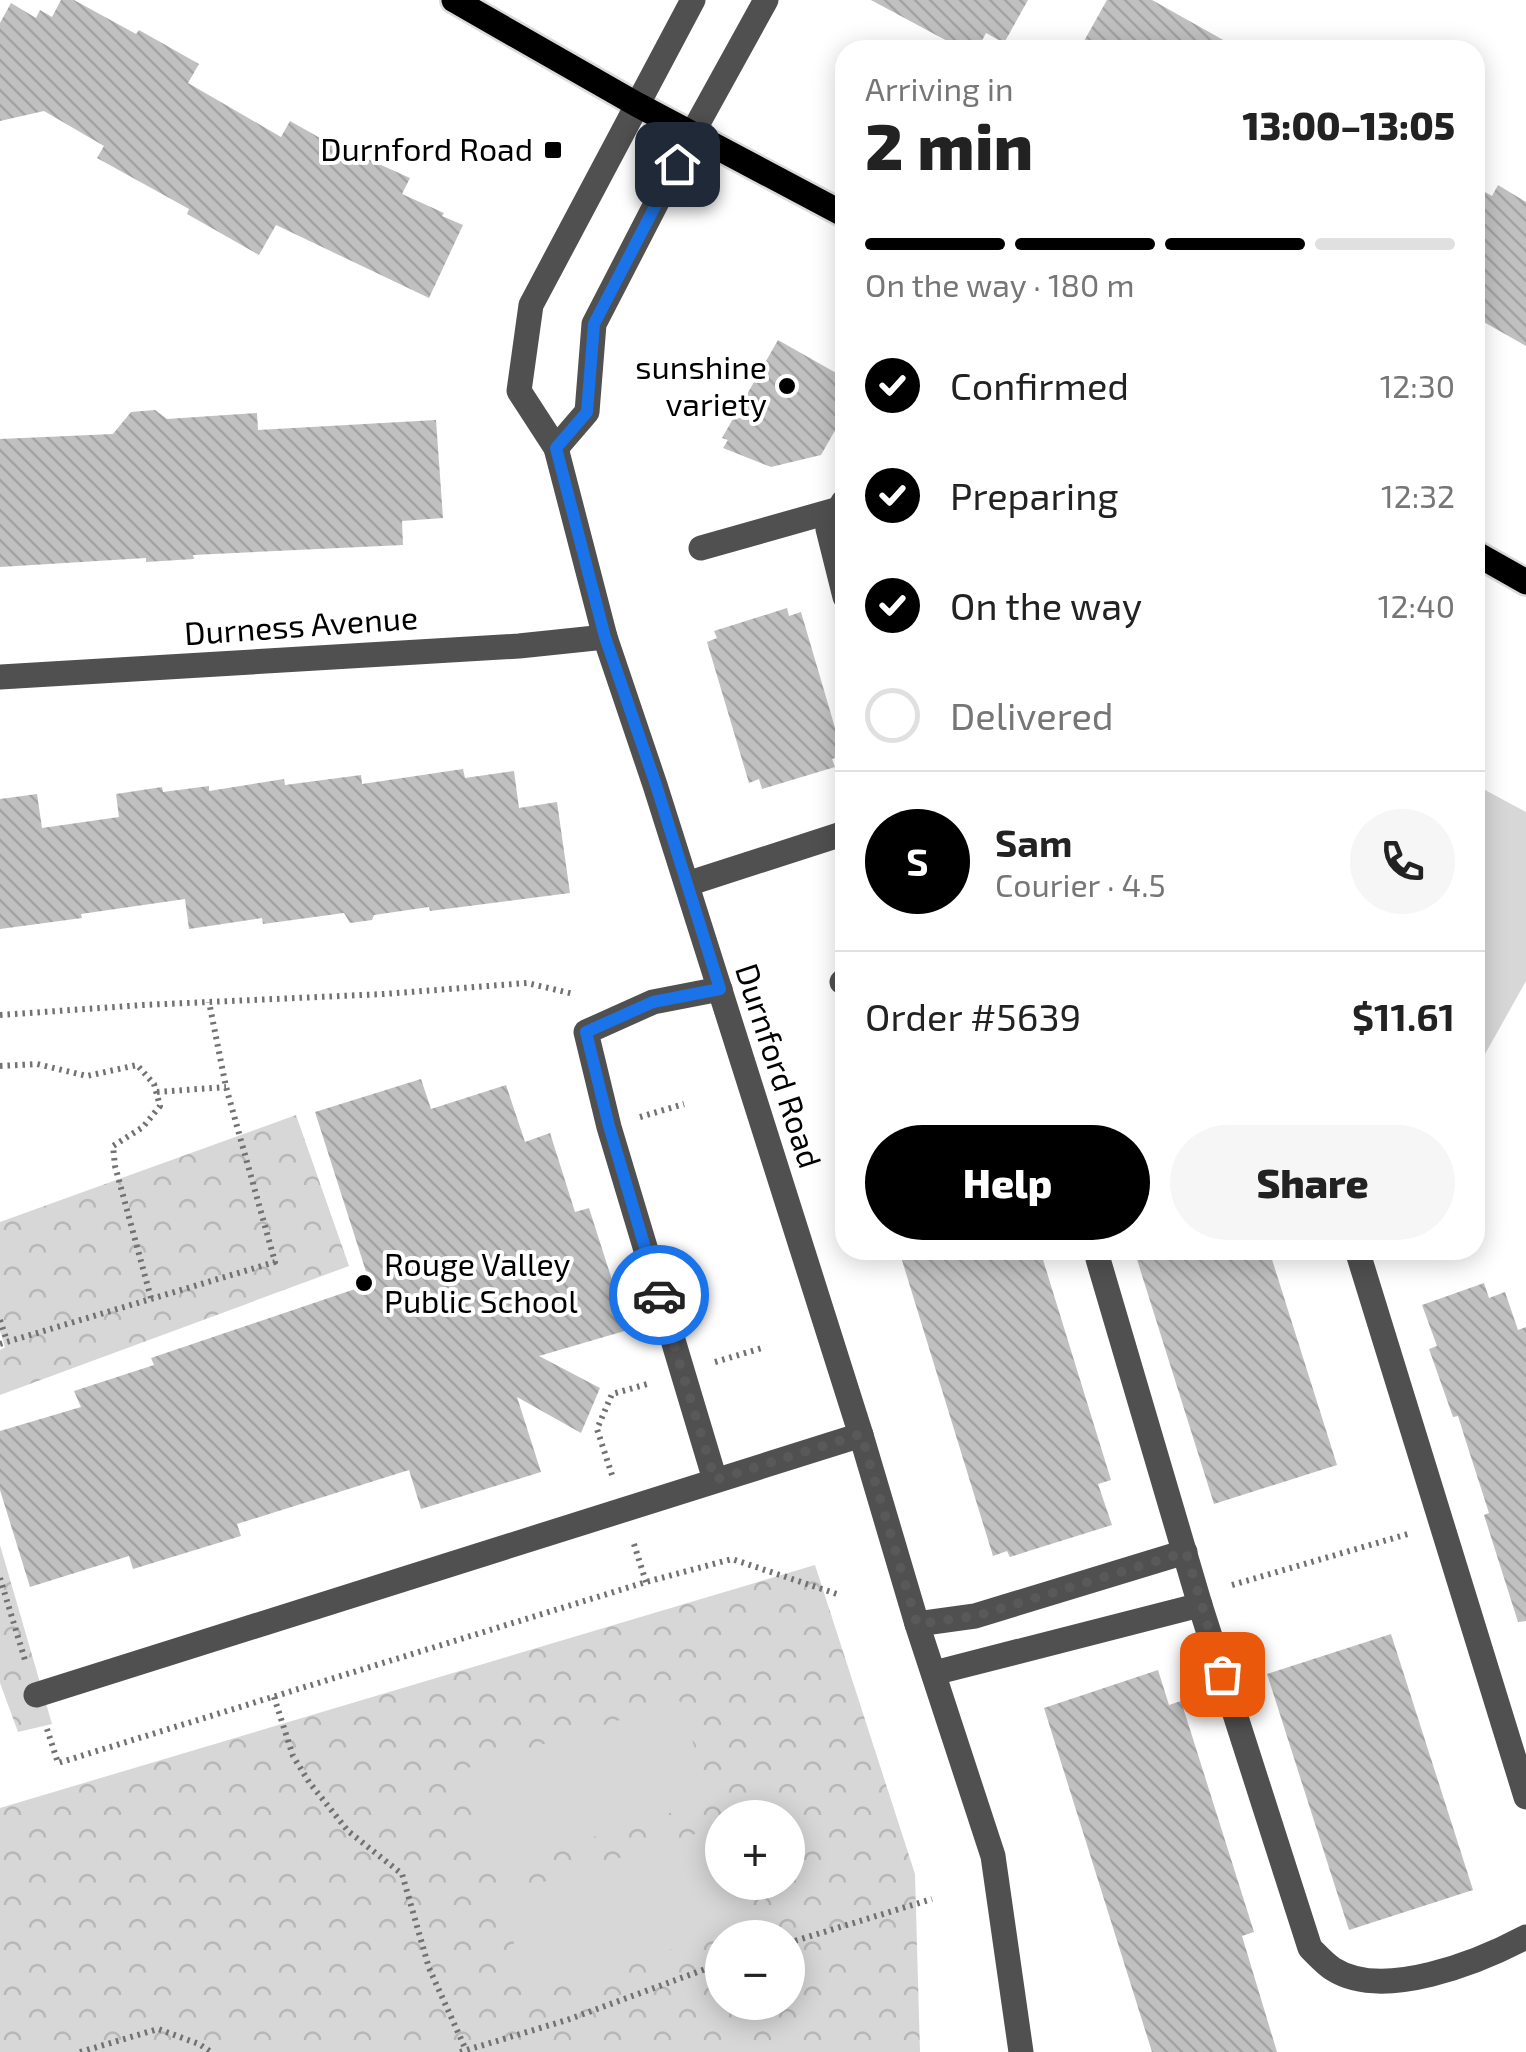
<!DOCTYPE html>
<meta charset="utf-8">
<style>
:root{--surface:#fff;--page:#f6f6f6;--text:#222;--muted:#767676;--line:#e0e0e0;--accent:#000}
body{margin:0;font-family:"Exo 2",sans-serif;background:var(--page);color:var(--text);height:100vh;display:flex;flex-direction:column;font-size:38px;white-space:nowrap}
*{box-sizing:border-box;margin:0}
p{font-size:32px;color:var(--muted)}
.icon{flex:none;width:55px;height:55px;fill:none;stroke:currentColor;stroke-width:2;stroke-linecap:round;stroke-linejoin:round}
.map{position:relative;flex:1;overflow:hidden}
.sheet{position:absolute;left:835px;top:40px;width:650px;height:1220px;display:flex;flex-direction:column;background:var(--surface);border-radius:30px;box-shadow:0 5px 25px #0003}
.sheet>*{flex:none}
.fabs{position:absolute;left:705px;top:1800px;display:grid;gap:20px}
.fabs a{display:grid;place-items:center;width:100px;height:100px;border-radius:50%;background:var(--surface);box-shadow:0 5px 25px #0003;font-size:50px}
.pin{position:absolute;display:grid;place-items:center;width:85px;height:85px;color:#fff;margin:-42px;border-radius:20px;box-shadow:0 5px 15px #0006}
.courier{position:absolute;display:grid;place-items:center;width:100px;height:100px;margin:-50px;border:8px solid #1a73e8;border-radius:50%;background:#fff;color:#222;box-shadow:0 2px 12px #0007}
.overview em{font-style:normal;font-weight:800}
.overview div{display:flex;flex-direction:column-reverse}
.overview{display:flex;align-items:center;justify-content:space-between;height:170px;padding:0 30px}
h1{font-size:65px;font-weight:800;line-height:75px}
.bar{display:grid;grid-template-columns:repeat(4,1fr);gap:15px 10px;align-content:center;height:120px;padding:0 30px}
.bar i{height:12px;border-radius:8px;background:var(--line)}
.bar .current{background:var(--accent)}
.bar p{grid-column:span 4}
.line{display:flex;align-items:center;gap:25px;padding:0 30px;border-top:2px solid var(--line)}
.line div{flex:1}
.round{display:grid;place-items:center;flex:none;width:105px;height:105px;border-radius:52px;background:var(--page)}
ol{padding:0 30px;list-style:none}
li{display:flex;align-items:center;gap:30px;height:110px}
li p{margin-inline-start:auto}
li .icon{padding:10px;border-radius:50%;background:var(--accent);color:#fff;stroke-width:4}
li:last-child{color:var(--muted)}
li i{width:55px;height:55px;border:5px solid var(--line);border-radius:50%}
.action{display:flex;gap:20px;margin-top:auto;padding:20px 30px}
.action a{flex:1;height:115px;border-radius:60px;background:var(--accent);color:#fff;font-size:40px;font-weight:800;line-height:115px;text-align:center}
.action a+a{background:var(--page);color:var(--text)}
.map>svg:first-child{display:block}
.forest{fill:url(#forest-crowns);fill-rule:evenodd}
.garden{fill:#d7d7d7}
.building{fill:url(#building-back-hatch)}
.lines{fill:none;stroke-linecap:round;stroke-linejoin:round}
.major-casing{stroke:#dbdbdb;stroke-width:30}
.path{stroke:#727272;stroke-width:6;stroke-dasharray:2.5 5;stroke-linecap:butt}
.minor{stroke:#505050;stroke-width:25}
.major{stroke:#000;stroke-width:25}
.done{stroke:#595959;stroke-width:10;stroke-dasharray:0 18}
.route{stroke:#1a73e8;stroke-width:12}
.poi-dot{fill:#000;stroke:#fff;stroke-width:4}
.labels{text-anchor:middle;stroke-width:8;stroke-linejoin:round;paint-order:stroke}
.poi-label{font-size:32px;fill:#000;stroke:#fff;text-anchor:end}
.street-label{font-size:32px;fill:#000;stroke:#fff}
</style>
<div class="map">
<svg width="1526" height="2052" viewBox="0 0 1526 2052">
<defs>
<pattern id="forest-crowns" width="20" height="18" patternUnits="userSpaceOnUse" patternTransform="scale(2.5)"><rect width="20" height="18" fill="#d7d7d7"/><path d="M2 6a3 3 0 1 1 6 0M12 15a3 3 0 1 1 6 0" fill="none" stroke="#b7b7b7"/></pattern>
<pattern id="building-back-hatch" width="6" height="6" patternUnits="userSpaceOnUse" patternTransform="scale(2.5)"><rect width="6" height="6" fill="#c0c0c0"/><path d="M-1 5l2 2M0 0l6 6M5-1l2 2" fill="none" stroke="#a3a3a3"/></pattern>
</defs>
<rect width="100%" height="100%" fill="#fff"/>
<g class="forest">
<polygon points="296,1115 349,1266 0,1395 0,1350 5,1347 0,1331 0,1222"/>
<polygon points="0,1545 52,1724 18,1732 0,1683"/>
<path d="M 815,1565 L 915,1874 L 920,2052 L 0,2052 L 0,1808 ZM 722,1818 L 788,1818 L 788,1882 L 722,1882 ZM 722,1938 L 788,1938 L 788,2002 L 722,2002 Z"/>
</g>
<g class="garden">
<polygon points="1485,790 1526,812 1526,981 1475,1072 1475,807"/>
<polygon points="680,1701 711,1800 489,1870 458,1771"/>
<polygon points="720,1826 722,1833 722,1882 738,1883 751,1924 530,1994 499,1896"/>
</g>
<g class="building">
<polygon points="61,0 74,0 136,34 139,30 199,64 188,83 281,137 290,121 359,160 361,156 410,178 402,194 444,213 442,216 463,225 429,298 276,225 259,255 187,214 189,209 97,158 104,146 44,111 0,121 0,23 11,3 36,18 40,10 52,17"/>
<polygon points="871,0 1028,0 1004,43 986,33 977,50 964,50"/>
<polygon points="1107,0 1152,0 1241,50 1079,50"/>
<polygon points="1498,185 1526,202 1526,346 1475,317 1475,186 1492,196"/>
<polygon points="778,340 845,378 845,413 821,455 771,467 723,448 728,440 722,438"/>
<polygon points="155,410 167,419 257,413 258,430 436,420 443,518 402,521 403,545 193,555 194,559 146,562 146,558 0,567 0,439 113,434 131,412"/>
<polygon points="787,608 789,616 801,612 843,755 832,759 835,767 762,789 759,779 749,783 707,642 717,638 714,631"/>
<polygon points="463,769 465,778 514,771 519,808 557,802 570,893 430,911 429,907 374,915 372,920 350,923 344,913 263,924 262,918 189,929 185,899 81,914 82,918 0,929 0,799 37,794 42,828 119,817 116,794 162,787 163,792 209,786 209,791 284,779 285,785 361,775 362,784"/>
<polygon points="421,1079 431,1109 506,1085 525,1142 550,1133 575,1212 589,1208 628,1330 539,1356 600,1388 581,1433 517,1397 541,1472 421,1509 409,1470 237,1524 241,1536 133,1569 129,1556 30,1587 0,1490 0,1431 81,1407 74,1391 154,1365 151,1358 370,1284 315,1112"/>
<polygon points="926,1250 1040,1250 1111,1480 1098,1484 1112,1525 1010,1557 1007,1551 993,1556 901,1257"/>
<polygon points="1134,1250 1269,1250 1337,1465 1214,1504"/>
<polygon points="1484,1283 1489,1298 1505,1292 1518,1330 1526,1327 1526,1621 1518,1622 1484,1515 1489,1513 1469,1451 1458,1416 1453,1417 1429,1349 1437,1346 1422,1305"/>
<polygon points="1391,1634 1473,1890 1349,1930 1267,1674"/>
<polygon points="1158,1670 1169,1705 1181,1701 1254,1932 1242,1936 1277,2052 1152,2052 1044,1708"/>
</g>
<g class="lines">
<defs>
<g id="major">
<polyline points="454,0 636,104 845,215"/>
<polyline points="1475,553 1526,582"/>
</g>
</defs>
<use href="#major" class="major-casing"/>
<g class="path">
<polyline points="0,1015 143,1005 384,994 527,983 574,994"/>
<polyline points="0,1066 37,1064 87,1076 137,1065 154,1084 160,1106 143,1127 113,1146 115,1166 151,1298"/>
<polyline points="157,1092 226,1087"/>
<polyline points="640,1117 684,1104"/>
<polyline points="0,1320 7,1341"/>
<polyline points="0,1344 275,1262 226,1087 209,1002"/>
<polyline points="715,1362 762,1348"/>
<polyline points="612,1475 597,1429 612,1394 651,1383"/>
<polyline points="634,1544 646,1582"/>
<polyline points="0,1578 25,1660"/>
<polyline points="1232,1585 1408,1534"/>
<polyline points="274,1697 293,1756 309,1782 348,1831 402,1874 429,1968 466,2050"/>
<polyline points="47,1729 58,1763 646,1582 732,1559 840,1595"/>
<polyline points="788,1943 932,1899"/>
<polyline points="80,2052 158,2029 199,2044 211,2052"/>
<polyline points="460,2052 567,2020 722,1963"/>
</g>
<g class="minor">
<polyline points="693,0 531,305 519,391 556,448 605,637 655,785 861,1435 917,1624 993,1856 1021,2052"/>
<polyline points="556,448 587,412 594,324 692,134 766,0"/>
<polyline points="843,502 828,529 845,597"/>
<polyline points="701,548 839,509"/>
<polyline points="0,677 519,646 605,637"/>
<polyline points="687,884 845,833"/>
<polyline points="842,982 845,982"/>
<path d="M 1099,1250 L 1098,1259 L 1200,1605 L 1310,1948 C 1317,1955 1325,1964 1333,1969 C 1383,2001 1479,1962 1526,1937"/>
<polyline points="1357,1250 1526,1797"/>
<polyline points="715,1480 609,1127 586,1032 653,1002 720,989"/>
<polyline points="917,1624 975,1616 1185,1552"/>
<polyline points="934,1673 1200,1605"/>
<polyline points="36,1695 861,1435"/>
</g>
<use href="#major" class="major"/>
</g>
<g class="lines">
<polyline class="done" points="659,1295 715,1480 861,1434 917,1624 976,1616 1186,1552 1222,1674"/>
<polyline class="route" points="659,1295 609,1126 586,1032 653,1002 720,989 656,785 605,637 556,448 587,412 594,324 677,164"/>
</g>
<g class="poi-dot">
<rect x="543" y="140" width="20" height="20" rx="5"/>
<circle cx="787" cy="386" r="10"/>
<circle cx="364" cy="1283" r="10"/>
</g>
<g class="labels">
<g class="poi-label">
<text x="533" y="161">Durnford Road</text>
<text x="767" y="379">sunshine<tspan x="767" dy="37">variety</tspan></text>
<text x="384" y="1276" text-anchor="start">Rouge Valley<tspan x="384" dy="37">Public School</tspan></text>
</g>
<g class="street-label">
<text transform="translate(301 626) rotate(-4)" y="11">Durness Avenue</text>
<text transform="translate(778 1066) rotate(72)" y="11">Durnford Road</text>
</g>
</g>
</svg>
<div class="fabs">
<a>+</a>
<a>−</a>
</div>
<div class="pin" style="left:1222px;top:1674px;background:#ea580c"><svg class="icon" aria-label="bag" viewBox="0 0 24 24"><path d="M5 8h14l-1 12H6zM9 8a3 3 0 0 1 6 0"/></svg></div>
<div class="pin" style="left:677px;top:164px;background:#1f2937"><svg class="icon" aria-label="home" viewBox="0 0 24 24"><path d="M3 11l9-7 9 7M6 9v11h12V9"/></svg></div>
<div class="courier" style="left:659px;top:1295px"><svg class="icon" aria-label="car" viewBox="0 0 24 24"><path d="M5 17H2v-5l4-1 3-4h7l3 4 3 1v5h-3M9 17h6M6 11h13"/><circle cx="7" cy="17" r="2"/><circle cx="17" cy="17" r="2"/></svg></div>
<section class="sheet">
<div class="overview"><div><h1>2 min</h1><p>Arriving in</p></div><em>13:00–13:05</em></div>
<div class="bar"><i class="current"></i><i class="current"></i><i class="current"></i><i></i><p>On the way · 180 m</p></div>
<ol>
<li><svg class="icon" aria-label="check" viewBox="0 0 24 24"><path d="M5 12l5 5 9-10"/></svg>Confirmed<p>12:30</p></li>
<li><svg class="icon" aria-label="check" viewBox="0 0 24 24"><path d="M5 12l5 5 9-10"/></svg>Preparing<p>12:32</p></li>
<li><svg class="icon" aria-label="check" viewBox="0 0 24 24"><path d="M5 12l5 5 9-10"/></svg>On the way<p>12:40</p></li>
<li><i></i>Delivered</li>
</ol>
<div class="line" style="height:180px"><b class="round" style="background:var(--accent);color:#fff">S</b><div><b>Sam</b><p>Courier · 4.5</p></div><a class="round"><svg class="icon" aria-label="phone" viewBox="0 0 24 24"><path d="M5 4h4l2 5-3 2q2 4 5 5l2-3 5 2v4C11 20 4 13 5 4z"/></svg></a></div>
<div class="line" style="height:130px"><div>Order #5639</div><b>$11.61</b></div>
<div class="action"><a>Help</a><a>Share</a></div>
</section>
</div>
